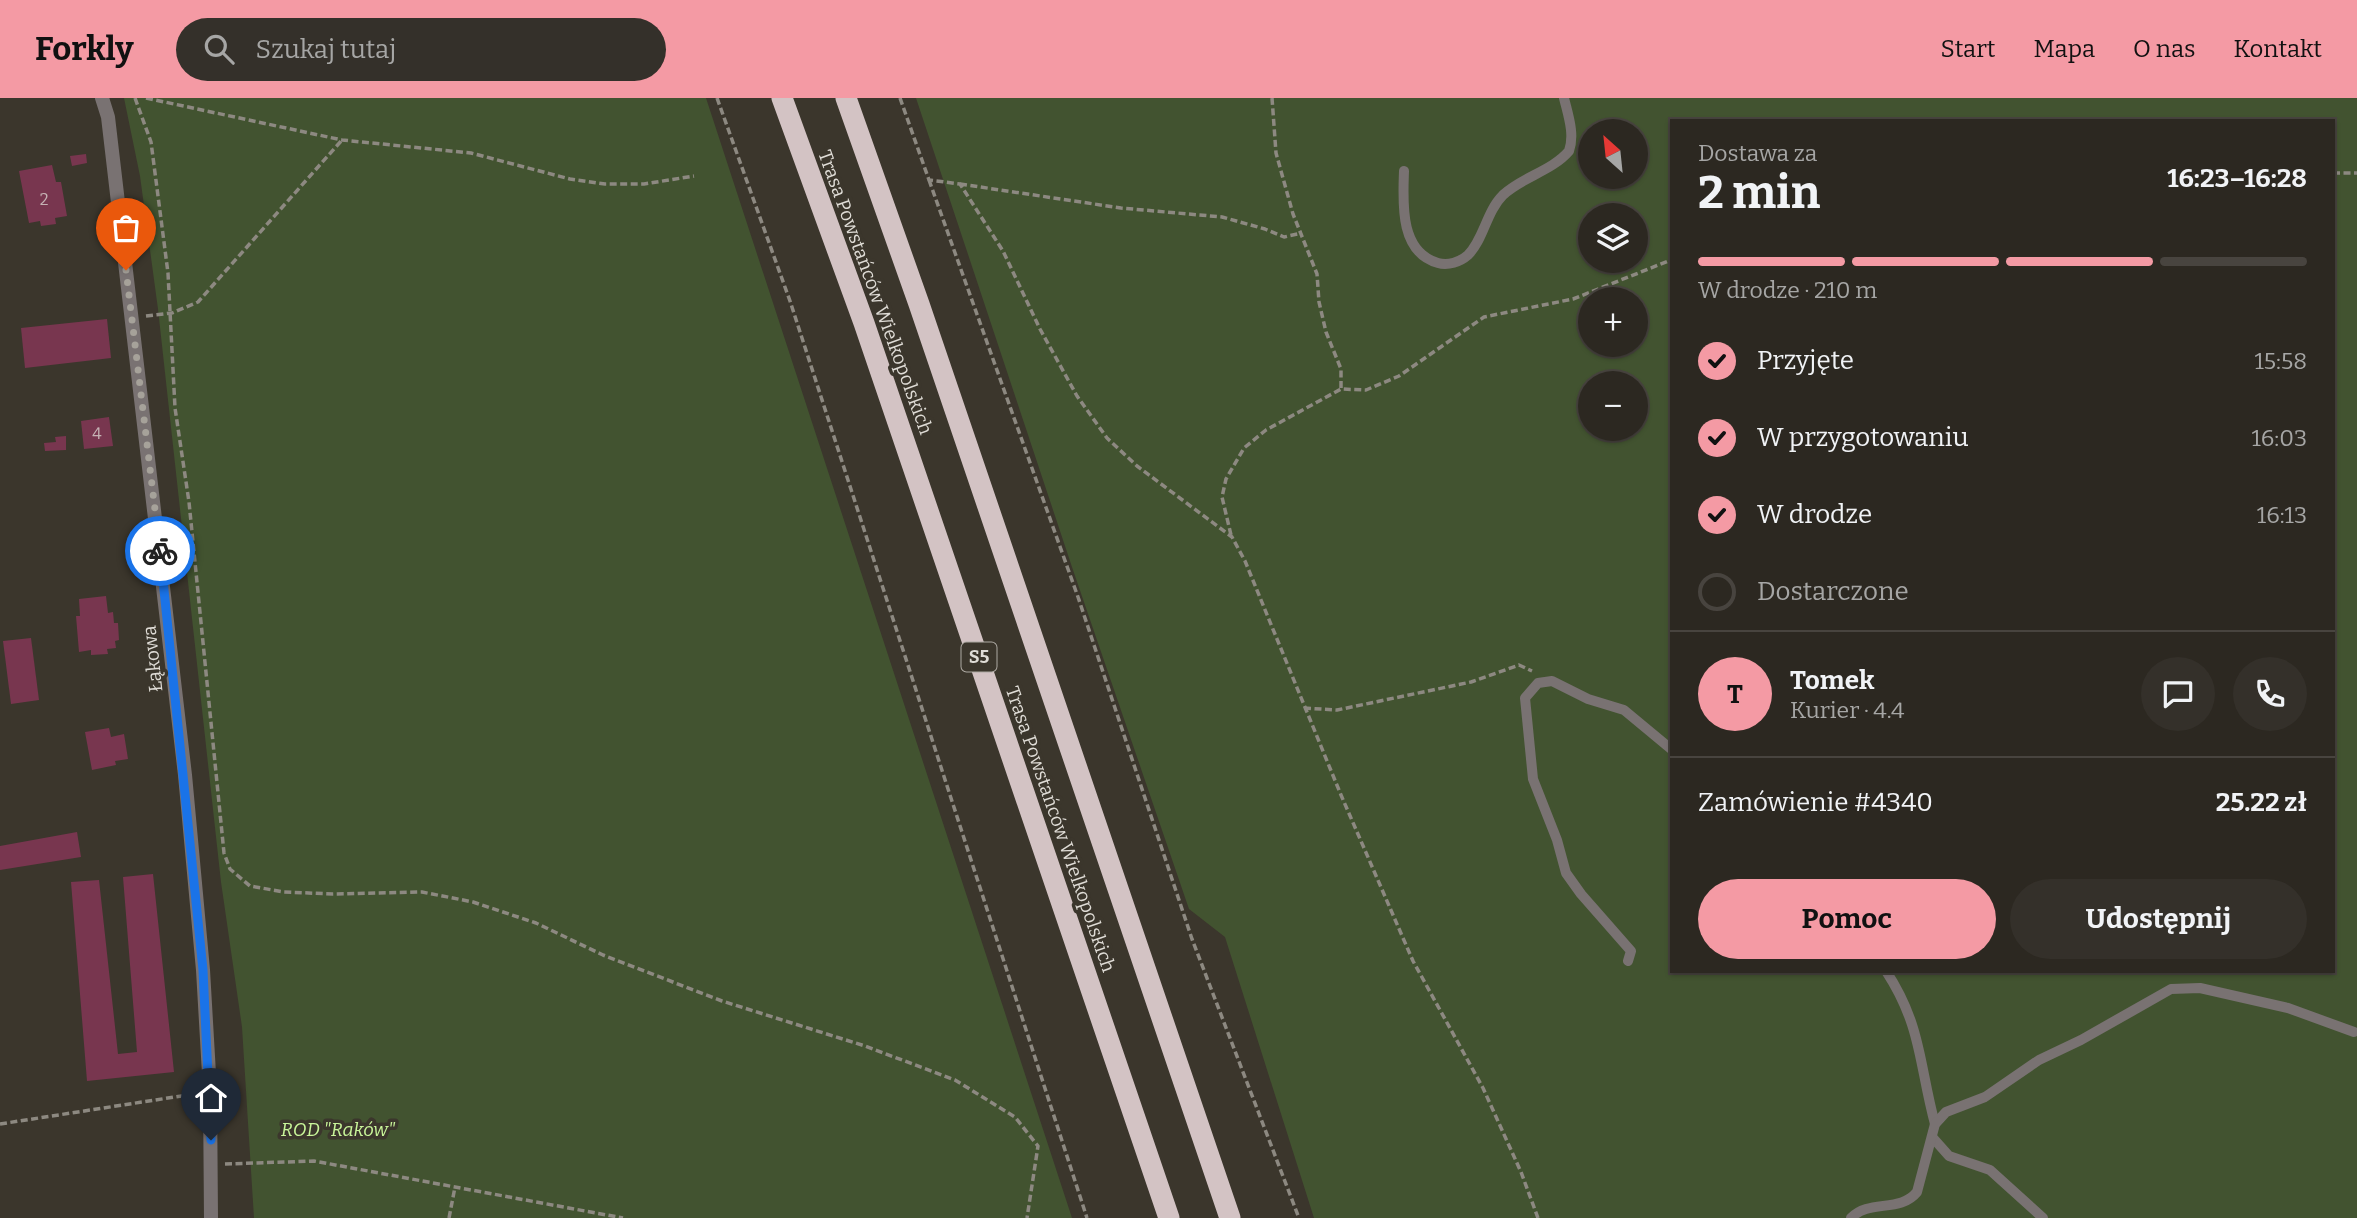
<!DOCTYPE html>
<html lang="pl">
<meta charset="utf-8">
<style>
:root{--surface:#2c2821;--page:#34302a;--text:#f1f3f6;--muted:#a6a6a5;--line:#48443f;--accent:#f49aa4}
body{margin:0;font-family:Bitter,serif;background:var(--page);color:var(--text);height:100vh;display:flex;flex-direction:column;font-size:26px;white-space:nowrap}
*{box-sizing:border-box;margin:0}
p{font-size:23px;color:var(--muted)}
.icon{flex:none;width:38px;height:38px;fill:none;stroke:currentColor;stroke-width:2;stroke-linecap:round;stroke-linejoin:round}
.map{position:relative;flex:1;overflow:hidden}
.sheet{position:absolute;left:1670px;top:21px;width:665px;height:854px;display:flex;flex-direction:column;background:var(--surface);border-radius:0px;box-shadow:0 2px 5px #0004,0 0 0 2px var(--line)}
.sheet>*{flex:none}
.needle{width:46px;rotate:333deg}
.buttons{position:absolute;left:1578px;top:21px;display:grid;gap:14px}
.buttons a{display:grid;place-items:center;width:70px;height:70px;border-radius:50%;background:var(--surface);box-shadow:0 2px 5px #0004,0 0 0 2px var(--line);font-size:35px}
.pin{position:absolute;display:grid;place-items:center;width:60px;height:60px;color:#fff;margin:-72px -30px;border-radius:50% 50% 50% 0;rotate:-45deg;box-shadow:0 0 7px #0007}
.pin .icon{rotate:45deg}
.courier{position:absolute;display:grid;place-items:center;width:70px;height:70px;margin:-35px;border:5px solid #1a73e8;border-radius:50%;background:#fff;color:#222;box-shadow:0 2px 9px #0007}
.headline em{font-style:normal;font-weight:700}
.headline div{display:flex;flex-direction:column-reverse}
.headline{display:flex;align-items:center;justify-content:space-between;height:119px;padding:0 28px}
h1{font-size:46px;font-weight:700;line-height:52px}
.bar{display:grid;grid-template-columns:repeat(4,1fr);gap:10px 7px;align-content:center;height:84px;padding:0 28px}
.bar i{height:9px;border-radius:5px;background:var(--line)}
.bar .on{background:var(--accent)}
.bar p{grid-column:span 4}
.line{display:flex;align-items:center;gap:18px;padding:0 28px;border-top:2px solid var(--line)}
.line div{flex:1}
.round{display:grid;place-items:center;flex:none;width:74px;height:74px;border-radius:37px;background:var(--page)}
ol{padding:0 28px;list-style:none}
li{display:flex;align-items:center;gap:21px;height:77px}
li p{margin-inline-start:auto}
li .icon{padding:7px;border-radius:50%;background:var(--accent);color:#111;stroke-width:4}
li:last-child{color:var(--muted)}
li i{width:38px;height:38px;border:4px solid var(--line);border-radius:50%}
.action{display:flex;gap:14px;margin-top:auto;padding:14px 28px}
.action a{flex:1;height:80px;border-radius:42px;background:var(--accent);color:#111;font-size:28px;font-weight:700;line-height:80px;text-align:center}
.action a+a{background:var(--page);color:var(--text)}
header{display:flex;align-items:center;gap:42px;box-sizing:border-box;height:98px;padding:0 35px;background:var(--accent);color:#111}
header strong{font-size:33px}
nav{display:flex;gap:38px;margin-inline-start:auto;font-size:24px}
.search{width:490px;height:63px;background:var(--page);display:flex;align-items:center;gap:18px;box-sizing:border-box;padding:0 24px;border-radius:38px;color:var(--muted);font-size:26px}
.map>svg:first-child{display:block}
.green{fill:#425330;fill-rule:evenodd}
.building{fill:#78364f}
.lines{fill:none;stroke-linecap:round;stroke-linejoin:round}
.path{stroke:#8d8981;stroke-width:3.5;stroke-dasharray:7 3.5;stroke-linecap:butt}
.service{stroke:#797272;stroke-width:10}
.minor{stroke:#797272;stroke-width:14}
.motorway{stroke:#d3c3c4;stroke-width:21}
.done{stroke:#a6a29a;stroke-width:7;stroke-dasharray:0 12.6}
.route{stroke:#1a73e8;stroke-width:9}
.labels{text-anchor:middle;stroke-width:7;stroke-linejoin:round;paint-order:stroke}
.number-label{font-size:16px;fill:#c5b2b4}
.shield{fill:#3b362c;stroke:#aeaaa3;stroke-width:2}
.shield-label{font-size:18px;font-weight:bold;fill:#dfdcd6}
.street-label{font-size:19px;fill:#dfdcd6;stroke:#3b362c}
.park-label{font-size:19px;font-style:italic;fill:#c9f69a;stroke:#3b362c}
</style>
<header>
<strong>Forkly</strong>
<div class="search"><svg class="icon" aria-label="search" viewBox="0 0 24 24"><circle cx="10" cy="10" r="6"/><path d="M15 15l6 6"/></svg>Szukaj tutaj</div>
<nav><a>Start</a><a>Mapa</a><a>O nas</a><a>Kontakt</a></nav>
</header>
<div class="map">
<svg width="2357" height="1120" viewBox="0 0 2357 1120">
<rect width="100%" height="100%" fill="#3b362c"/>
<g class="green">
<polygon points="124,0 706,0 1072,1120 254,1120 242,929 221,784 158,211 140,78"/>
<path d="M 916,0 L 2357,0 L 2357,1120 L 1314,1120 L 1225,839 L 1189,811 L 1072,469 ZM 1671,23 L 2333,23 L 2333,873 L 1671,873 ZM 1591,33 L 1636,33 L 1636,79 L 1591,79 ZM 1591,117 L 1636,117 L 1636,163 L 1591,163 ZM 1591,201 L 1636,201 L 1636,247 L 1591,247 ZM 1591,285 L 1636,285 L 1636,331 L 1591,331 Z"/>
</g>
<g class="building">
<polygon points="86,56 87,65 72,68 70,58"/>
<polygon points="52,67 56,84 61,84 67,118 55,120 56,126 41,128 40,123 29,125 19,73"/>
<polygon points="107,221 111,260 25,270 21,230"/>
<polygon points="109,319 113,348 84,351 81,323"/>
<polygon points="66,338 66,352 45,353 44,345 56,344 55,339"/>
<polygon points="106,498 108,515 113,514 114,525 118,525 119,542 115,543 116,550 107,551 108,556 91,557 91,552 79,554 76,518 80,518 79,501"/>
<polygon points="31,540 39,602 11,606 3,543"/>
<polygon points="109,630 111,639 124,636 128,661 115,663 116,667 92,672 85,634"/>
<polygon points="77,734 81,759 0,772 0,748"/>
<polygon points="153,776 174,974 87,983 71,784 99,782 118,956 137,954 123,779"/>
</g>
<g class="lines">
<g class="path">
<polyline points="135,0 151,44 168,175 175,310 189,404 224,755 230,771 250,788 284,794 333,796 422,794 473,804 536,825 603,857 722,903 865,948 955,982 1015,1019 1038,1048 1027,1120"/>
<polyline points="146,0 342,42 471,55 570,81 605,86 644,86 694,78"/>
<polyline points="717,0 790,203 1087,1120"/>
<polyline points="900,0 929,82 960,86 1003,153 1040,231 1077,298 1107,340 1137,368 1232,439 1245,463 1341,697 1413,863 1483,990 1521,1074 1538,1120"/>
<polyline points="1272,0 1276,55 1293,116 1317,176 1319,204 1326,234 1341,271 1341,291"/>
<polyline points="2333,75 2357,75"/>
<polyline points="929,82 1078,499 1192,841 1299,1120"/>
<polyline points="960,86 1121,110 1222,119 1265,131 1284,139 1302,135"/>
<polyline points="146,218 172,215 198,204 342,42"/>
<polyline points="1231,437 1222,399 1226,381 1244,350 1266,332 1341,291 1366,292 1399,278 1484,219 1573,201 1671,162"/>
<polyline points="1304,610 1337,612 1471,584 1519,567 1532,573"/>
<polyline points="0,1026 194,996"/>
<polyline points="225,1066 314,1063 623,1120"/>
<polyline points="449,1120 455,1089"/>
</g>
<g class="service">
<path d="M 1404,73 C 1403,104 1399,154 1438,165 C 1448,168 1460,164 1468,157 C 1484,141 1486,114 1503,97 C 1522,79 1552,73 1569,53 C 1575,36 1568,17 1564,0"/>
<polyline points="1628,863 1631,853 1581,796 1566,775 1557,742 1533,681 1525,600 1538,585 1552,583 1588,601 1624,612 1671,651"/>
<path d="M 1886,873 C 1922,928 1919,967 1935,1026"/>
<polyline points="1933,1040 1949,1058 1990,1072 2043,1120"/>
<path d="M 1851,1120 C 1869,1101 1900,1115 1917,1094 L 1935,1026 L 1946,1014 L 1985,999 L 2039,962 L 2081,942 L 2171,891 L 2200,890 L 2288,910 L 2354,934"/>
</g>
<polyline class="minor" points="102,0 108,19 185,677 203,872 210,993 211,1120"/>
<g class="motorway">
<polyline points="782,0 864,225 1169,1120"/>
<polyline points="846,0 919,206 1230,1120"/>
</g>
</g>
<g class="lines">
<polyline class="done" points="126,172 160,453"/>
<polyline class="route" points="160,453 203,872 211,1042"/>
</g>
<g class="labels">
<g class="number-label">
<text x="44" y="107">2</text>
<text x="97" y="341">4</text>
</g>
<rect class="shield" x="961.5" y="544.5" width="35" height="29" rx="5"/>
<g class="shield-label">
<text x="979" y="565">S5</text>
</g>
<g class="street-label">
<text transform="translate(876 194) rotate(70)" y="7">Trasa Powstańców Wielkopolskich</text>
<text transform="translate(152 561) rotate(-96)" y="7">Łąkowa</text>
<text transform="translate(1061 731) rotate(71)" y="7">Trasa Powstańców Wielkopolskich</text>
</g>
<g class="park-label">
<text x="338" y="1038">ROD "Raków"</text>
</g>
</g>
</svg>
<div class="buttons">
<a><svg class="needle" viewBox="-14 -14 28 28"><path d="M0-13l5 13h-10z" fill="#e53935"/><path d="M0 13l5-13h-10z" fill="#a6a6a5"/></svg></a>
<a><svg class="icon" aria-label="layers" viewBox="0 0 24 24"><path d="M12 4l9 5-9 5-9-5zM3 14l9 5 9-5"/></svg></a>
<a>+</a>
<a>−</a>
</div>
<div class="pin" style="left:126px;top:172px;background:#ea580c"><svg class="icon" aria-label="bag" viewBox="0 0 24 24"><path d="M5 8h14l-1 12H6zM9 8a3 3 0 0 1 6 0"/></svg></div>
<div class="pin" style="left:211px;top:1042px;background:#1f2937"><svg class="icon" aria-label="home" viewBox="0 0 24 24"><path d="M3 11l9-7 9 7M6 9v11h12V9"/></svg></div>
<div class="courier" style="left:160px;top:453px"><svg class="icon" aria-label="bike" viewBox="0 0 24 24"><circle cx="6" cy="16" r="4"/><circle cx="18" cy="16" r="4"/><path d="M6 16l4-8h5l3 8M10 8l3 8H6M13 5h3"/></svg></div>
<section class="sheet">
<div class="headline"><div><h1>2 min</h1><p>Dostawa za</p></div><em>16:23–16:28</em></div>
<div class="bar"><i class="on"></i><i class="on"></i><i class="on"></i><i></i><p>W drodze · 210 m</p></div>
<ol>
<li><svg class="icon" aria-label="check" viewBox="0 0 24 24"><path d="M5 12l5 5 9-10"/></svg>Przyjęte<p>15:58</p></li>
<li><svg class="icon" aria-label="check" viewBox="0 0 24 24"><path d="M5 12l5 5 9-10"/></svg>W przygotowaniu<p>16:03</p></li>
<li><svg class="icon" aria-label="check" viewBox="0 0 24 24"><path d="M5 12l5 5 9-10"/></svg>W drodze<p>16:13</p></li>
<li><i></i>Dostarczone</li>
</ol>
<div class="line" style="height:126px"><b class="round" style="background:var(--accent);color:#111">T</b><div><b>Tomek</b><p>Kurier · 4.4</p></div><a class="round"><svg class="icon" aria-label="chat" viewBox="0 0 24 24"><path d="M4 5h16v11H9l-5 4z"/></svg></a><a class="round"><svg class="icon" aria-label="phone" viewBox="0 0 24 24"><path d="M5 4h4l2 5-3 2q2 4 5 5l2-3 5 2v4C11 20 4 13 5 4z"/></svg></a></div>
<div class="line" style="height:91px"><div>Zamówienie #4340</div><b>25.22 zł</b></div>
<div class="action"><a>Pomoc</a><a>Udostępnij</a></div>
</section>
</div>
